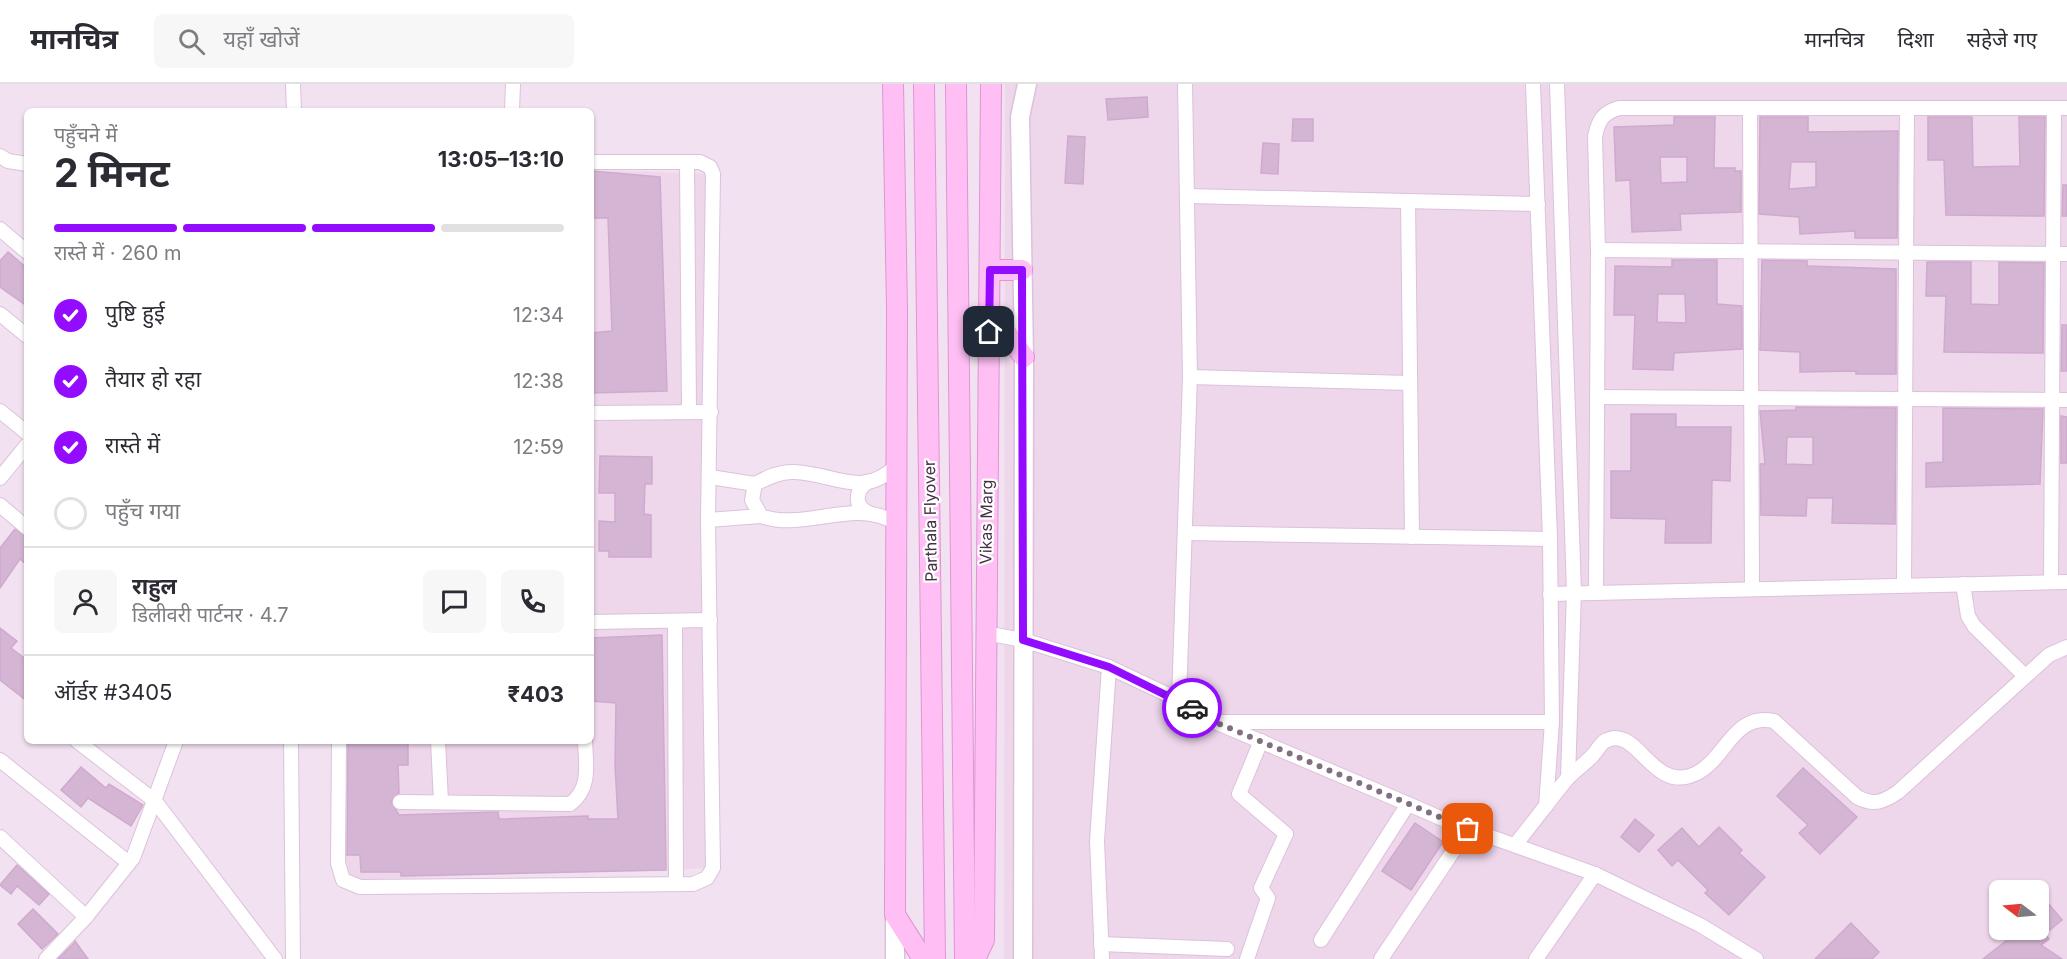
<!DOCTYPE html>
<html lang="hi">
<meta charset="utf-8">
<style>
:root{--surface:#fff;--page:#f7f7f7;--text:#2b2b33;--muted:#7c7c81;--line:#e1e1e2;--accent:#940cff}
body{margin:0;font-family:Inter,"Noto Sans Devanagari",sans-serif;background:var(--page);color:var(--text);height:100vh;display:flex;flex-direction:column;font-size:22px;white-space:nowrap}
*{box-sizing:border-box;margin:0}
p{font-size:20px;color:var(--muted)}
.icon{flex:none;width:33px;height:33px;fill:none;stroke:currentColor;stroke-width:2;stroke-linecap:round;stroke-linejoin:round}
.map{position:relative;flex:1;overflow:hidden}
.side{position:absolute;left:24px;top:24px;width:570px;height:636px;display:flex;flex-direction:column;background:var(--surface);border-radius:9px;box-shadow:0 2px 4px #0004}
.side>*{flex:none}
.needle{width:39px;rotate:286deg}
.buttons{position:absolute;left:1989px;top:796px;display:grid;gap:12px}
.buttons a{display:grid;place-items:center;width:60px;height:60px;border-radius:9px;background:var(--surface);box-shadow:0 2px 4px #0004;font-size:30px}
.pin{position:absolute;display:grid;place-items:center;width:51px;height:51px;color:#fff;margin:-26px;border-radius:12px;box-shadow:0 3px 9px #0006}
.courier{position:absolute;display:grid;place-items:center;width:60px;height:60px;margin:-30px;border:4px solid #940cff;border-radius:50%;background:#fff;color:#222;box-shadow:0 2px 8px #0007}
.headline em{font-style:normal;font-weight:700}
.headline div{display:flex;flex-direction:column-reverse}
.headline{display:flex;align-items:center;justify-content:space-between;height:102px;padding:0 30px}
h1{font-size:39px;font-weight:700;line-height:45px}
.bar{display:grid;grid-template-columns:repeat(4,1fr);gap:9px 6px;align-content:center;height:72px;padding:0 30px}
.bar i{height:8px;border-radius:4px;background:var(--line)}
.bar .active{background:var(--accent)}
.bar p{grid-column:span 4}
.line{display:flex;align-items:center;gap:15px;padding:0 30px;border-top:2px solid var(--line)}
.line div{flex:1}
.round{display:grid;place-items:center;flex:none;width:63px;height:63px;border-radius:9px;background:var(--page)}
ol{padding:0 30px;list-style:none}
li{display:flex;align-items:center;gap:18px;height:66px}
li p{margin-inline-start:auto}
li .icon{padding:6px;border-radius:50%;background:var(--accent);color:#fff;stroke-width:4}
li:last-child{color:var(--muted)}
li i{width:33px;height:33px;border:3px solid var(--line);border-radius:50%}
header{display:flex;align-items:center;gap:36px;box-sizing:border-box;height:84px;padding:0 30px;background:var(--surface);border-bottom:2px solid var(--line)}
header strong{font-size:28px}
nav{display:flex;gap:33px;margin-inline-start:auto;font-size:21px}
.search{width:420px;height:54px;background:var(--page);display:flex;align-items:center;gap:15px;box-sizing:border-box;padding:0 21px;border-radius:9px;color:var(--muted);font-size:22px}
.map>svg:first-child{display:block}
.residential{fill:#eed6eb;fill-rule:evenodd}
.building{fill:#d4b6d4;stroke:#d0a9cf;stroke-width:1.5;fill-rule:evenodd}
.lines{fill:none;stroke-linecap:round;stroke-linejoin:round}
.minor-casing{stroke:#dcc1da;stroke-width:16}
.tertiary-casing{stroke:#dcc1da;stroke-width:21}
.secondary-casing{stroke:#df94d4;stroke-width:22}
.minor{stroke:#fff;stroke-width:14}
.tertiary{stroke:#fff;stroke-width:18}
.secondary{stroke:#ffbff4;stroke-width:20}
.done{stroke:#817081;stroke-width:6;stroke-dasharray:0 10.8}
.route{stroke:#940cff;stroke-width:8}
.labels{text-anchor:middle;stroke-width:4.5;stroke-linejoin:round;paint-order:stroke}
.street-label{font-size:16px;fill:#443244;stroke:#fff}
</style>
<header>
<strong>मानचित्र</strong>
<div class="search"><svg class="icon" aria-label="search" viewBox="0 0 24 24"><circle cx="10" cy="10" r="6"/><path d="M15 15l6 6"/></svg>यहाँ खोजें</div>
<nav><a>मानचित्र</a><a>दिशा</a><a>सहेजे गए</a></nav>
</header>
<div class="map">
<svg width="2067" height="875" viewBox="0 0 2067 875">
<rect width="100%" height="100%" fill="#f2e2f1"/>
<g class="residential">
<path d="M 1005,0 L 2067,0 L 2067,875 L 1004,875 ZM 2000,807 L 2038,807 L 2038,846 L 2000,846 Z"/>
<polygon points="591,86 713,90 713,784 343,796 342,657 591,657"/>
</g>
<g class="building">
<polygon points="1147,13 1148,33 1108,36 1106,15"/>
<path d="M 1674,33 L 1715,33 L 1714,84 L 1735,84 L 1735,87 L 1741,87 L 1741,128 L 1680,130 L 1681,146 L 1632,148 L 1630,96 L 1616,97 L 1614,43 L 1674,41 ZM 1660,73 L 1687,73 L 1687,98 L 1661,99 Z"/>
<path d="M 1760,33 L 1808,33 L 1808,48 L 1898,47 L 1897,154 L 1855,154 L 1855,147 L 1800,150 L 1799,133 L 1759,130 ZM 1791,78 L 1816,78 L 1816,103 L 1789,105 Z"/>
<polygon points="1928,33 1972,33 1973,83 2020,82 2019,33 2045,33 2044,132 1946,131 1944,76 1928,76"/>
<polygon points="1293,35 1313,35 1313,57 1292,57"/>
<polygon points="1068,52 1085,53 1083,100 1065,99"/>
<polygon points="1263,59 1279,60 1278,90 1261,89"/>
<polygon points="591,87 660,93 667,307 591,309 591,249 612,247 608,134 591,134"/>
<polygon points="2063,101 2067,101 2067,132 2062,132"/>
<polygon points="8,168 27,184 27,222 0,203 0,177"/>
<path d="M 1672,176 L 1717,176 L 1717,220 L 1742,222 L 1742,265 L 1674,269 L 1673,286 L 1633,285 L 1635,231 L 1614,231 L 1615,182 L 1672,183 ZM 1658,210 L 1685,210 L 1686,239 L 1657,238 Z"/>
<polygon points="1762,176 1807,177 1807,182 1896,185 1896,290 1856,290 1856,287 1800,288 1800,268 1760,266"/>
<polygon points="1927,178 1971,178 1971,220 1999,221 1999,178 2044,179 2043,269 1944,268 1946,212 1926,212"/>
<polygon points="2062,241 2067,241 2067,287 2061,287"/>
<path d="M 1796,323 L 1896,324 L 1895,440 L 1832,439 L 1833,414 L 1807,414 L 1806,432 L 1761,431 L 1760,380 L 1765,380 L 1760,327 L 1796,326 ZM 1787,353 L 1813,353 L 1813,381 L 1786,380 Z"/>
<polygon points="1943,324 2043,325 2040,400 1926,403 1926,379 1943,378"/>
<polygon points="1631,330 1676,330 1676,343 1731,343 1730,397 1712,396 1711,459 1665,459 1666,435 1611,434 1611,387 1631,387"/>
<polygon points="2061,332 2067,333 2067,379 2061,379"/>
<polygon points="600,372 652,373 652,400 645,400 644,430 651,431 651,473 609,473 609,467 599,467 599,437 615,438 615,409 599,409"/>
<polygon points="15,445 27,453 27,481 20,475 0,504 0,464"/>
<polygon points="0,544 17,557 11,564 27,576 27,617 0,596"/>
<polygon points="662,551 666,786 401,792 401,788 361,788 360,771 347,771 348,657 408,657 408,681 398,681 399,709 391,717 399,731 498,728 499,735 588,732 588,735 618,735 615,681 616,619 591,617 591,554"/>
<polygon points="81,683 106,704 109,700 143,721 131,742 88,714 81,723 61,706"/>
<polygon points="1803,684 1857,733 1820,770 1799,749 1808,741 1777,712"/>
<polygon points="1635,735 1654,751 1639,768 1621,753"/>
<polygon points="1415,739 1443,758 1411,806 1382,787"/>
<polygon points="1719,743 1742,766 1739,769 1765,793 1729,831 1705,809 1708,806 1678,776 1672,782 1658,766 1682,744 1699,763"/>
<polygon points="17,781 49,810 39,821 17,802 11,810 0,801"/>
<polygon points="2047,818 2062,836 2045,850 2049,855 2041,861 2062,875 1983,875 2020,846 2038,846 2038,825"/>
<polygon points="33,825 58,850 42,865 18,840"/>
<polygon points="1851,839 1879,868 1872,875 1815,875"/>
<polygon points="75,857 88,875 58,875 75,858"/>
</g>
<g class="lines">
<defs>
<g id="minor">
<polyline points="293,0 294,27"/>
<polyline points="1533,0 1550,455 1552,638 1546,722"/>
<polyline points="1557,0 1574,508 1568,694"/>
<polyline points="1750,24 1752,504"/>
<polyline points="512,27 513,0"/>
<polyline points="0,72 8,77 27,80"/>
<polyline points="687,78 689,327"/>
<polyline points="1188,112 1538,120"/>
<polyline points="1408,117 1412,453"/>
<polyline points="0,145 27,168"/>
<polyline points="1598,166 2067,170"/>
<polyline points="0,230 27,252"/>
<polyline points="1190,293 1410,299"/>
<polyline points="1597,313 2067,316"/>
<polyline points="0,327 27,349"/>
<polyline points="591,329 711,328"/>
<polyline points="710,393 755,400"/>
<polyline points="0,394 27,361"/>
<path d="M 866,399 C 855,408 854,423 869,429"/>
<polyline points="0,421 27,444"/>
<polyline points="708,436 761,432"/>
<path d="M 896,439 C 853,413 806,448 761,432 L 752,416 L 755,400 C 768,393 781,387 795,388 C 836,390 862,415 896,382"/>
<polyline points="1185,449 1550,455"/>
<polyline points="2051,498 2054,24"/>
<polyline points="1963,500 1968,532 1974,542 2025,592"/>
<polyline points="1904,501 1907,24"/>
<path d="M 1596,507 L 1598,166 L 1595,52 C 1599,35 1603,29 1619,24 L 2067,24"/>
<polyline points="1550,510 2067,498"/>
<polyline points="675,537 676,800"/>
<polyline points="591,538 710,536"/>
<polyline points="985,549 1023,556 1109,583 1179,616 1215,638 1408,720 1452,739 1595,790 1700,841 1756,875"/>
<polyline points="1179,616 1190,293 1185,0"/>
<polyline points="1221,638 1552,638"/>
<polyline points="77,657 155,717 275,875"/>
<polyline points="291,657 293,875"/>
<polyline points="339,657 338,779 343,796 360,803 693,800 707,794 713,784 708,436 713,90 710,83 700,78 591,78"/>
<polyline points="438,657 441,718"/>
<polyline points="0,676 129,779"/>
<path d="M 400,718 L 570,720 C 591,705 586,681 585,657"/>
<polyline points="0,753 86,833"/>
<path d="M 1515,761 C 1532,740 1549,717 1566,696 C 1574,687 1585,680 1593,671 C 1597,667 1600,660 1605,657 C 1638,639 1651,710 1695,690 C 1726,676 1733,628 1774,637 L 1857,713 C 1874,722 1883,718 1898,708 L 2049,571 L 2067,563"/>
<polyline points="1321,856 1408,720"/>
<polyline points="1101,860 1227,865"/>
<polyline points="46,875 86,833 133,774 176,657"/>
<polyline points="1102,875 1097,757 1109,583"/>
<polyline points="1247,875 1268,814 1261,804 1286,750 1239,710 1261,657"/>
<polyline points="1381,875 1468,745"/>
<polyline points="1536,875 1595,790"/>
</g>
<g id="tertiary">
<polyline points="895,831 895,875"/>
<polyline points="1023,875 1024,273 1020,33 1027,0"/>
</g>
<g id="secondary">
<polyline points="893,0 897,226 895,831 923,875"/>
<polyline points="924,0 935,875"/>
<polyline points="956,0 965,875"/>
<polyline points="990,186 1022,186"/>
<polyline points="989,225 1024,273"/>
<polyline points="975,875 984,856 991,0"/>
</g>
</defs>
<use href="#minor" class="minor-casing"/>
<use href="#tertiary" class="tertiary-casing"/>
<use href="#secondary" class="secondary-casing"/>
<use href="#minor" class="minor"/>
<use href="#tertiary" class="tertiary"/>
<use href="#secondary" class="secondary"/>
</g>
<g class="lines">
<polyline class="done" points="1192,624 1215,638 1468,745"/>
<polyline class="route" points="989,248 990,186 1022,186 1023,556 1109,583 1192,624"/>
</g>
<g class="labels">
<g class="street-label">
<text transform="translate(930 437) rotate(-91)" y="6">Parthala Flyover</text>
<text transform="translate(986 438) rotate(-89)" y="6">Vikas Marg</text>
</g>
</g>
</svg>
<div class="buttons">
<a><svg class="needle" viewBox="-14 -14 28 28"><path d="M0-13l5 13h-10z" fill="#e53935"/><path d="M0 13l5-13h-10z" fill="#7c7c81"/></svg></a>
</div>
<div class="pin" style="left:1468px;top:745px;background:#ea580c"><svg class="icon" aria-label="bag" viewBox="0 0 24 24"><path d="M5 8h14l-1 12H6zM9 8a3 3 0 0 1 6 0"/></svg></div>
<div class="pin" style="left:989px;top:248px;background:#1f2937"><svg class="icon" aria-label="home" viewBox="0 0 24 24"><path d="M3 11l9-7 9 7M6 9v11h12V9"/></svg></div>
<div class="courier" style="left:1192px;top:624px"><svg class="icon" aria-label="car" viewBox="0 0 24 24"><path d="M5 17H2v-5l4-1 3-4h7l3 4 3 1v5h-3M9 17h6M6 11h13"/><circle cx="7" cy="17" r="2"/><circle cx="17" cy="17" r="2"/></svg></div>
<section class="side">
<div class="headline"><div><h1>2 मिनट</h1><p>पहुँचने में</p></div><em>13:05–13:10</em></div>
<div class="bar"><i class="active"></i><i class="active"></i><i class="active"></i><i></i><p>रास्ते में · 260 m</p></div>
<ol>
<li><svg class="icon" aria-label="check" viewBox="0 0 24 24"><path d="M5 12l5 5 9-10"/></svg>पुष्टि हुई<p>12:34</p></li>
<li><svg class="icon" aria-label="check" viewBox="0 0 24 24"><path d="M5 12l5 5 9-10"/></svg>तैयार हो रहा<p>12:38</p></li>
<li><svg class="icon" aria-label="check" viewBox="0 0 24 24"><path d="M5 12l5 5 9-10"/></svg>रास्ते में<p>12:59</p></li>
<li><i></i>पहुँच गया</li>
</ol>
<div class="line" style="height:108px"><a class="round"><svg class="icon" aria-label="person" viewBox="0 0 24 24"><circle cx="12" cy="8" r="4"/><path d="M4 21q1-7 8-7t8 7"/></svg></a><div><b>राहुल</b><p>डिलीवरी पार्टनर · 4.7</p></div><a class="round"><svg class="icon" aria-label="chat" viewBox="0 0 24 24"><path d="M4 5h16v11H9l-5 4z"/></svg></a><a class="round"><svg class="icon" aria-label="phone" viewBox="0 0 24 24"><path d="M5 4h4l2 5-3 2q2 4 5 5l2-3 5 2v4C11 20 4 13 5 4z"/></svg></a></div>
<div class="line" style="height:78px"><div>ऑर्डर #3405</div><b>₹403</b></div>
</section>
</div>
